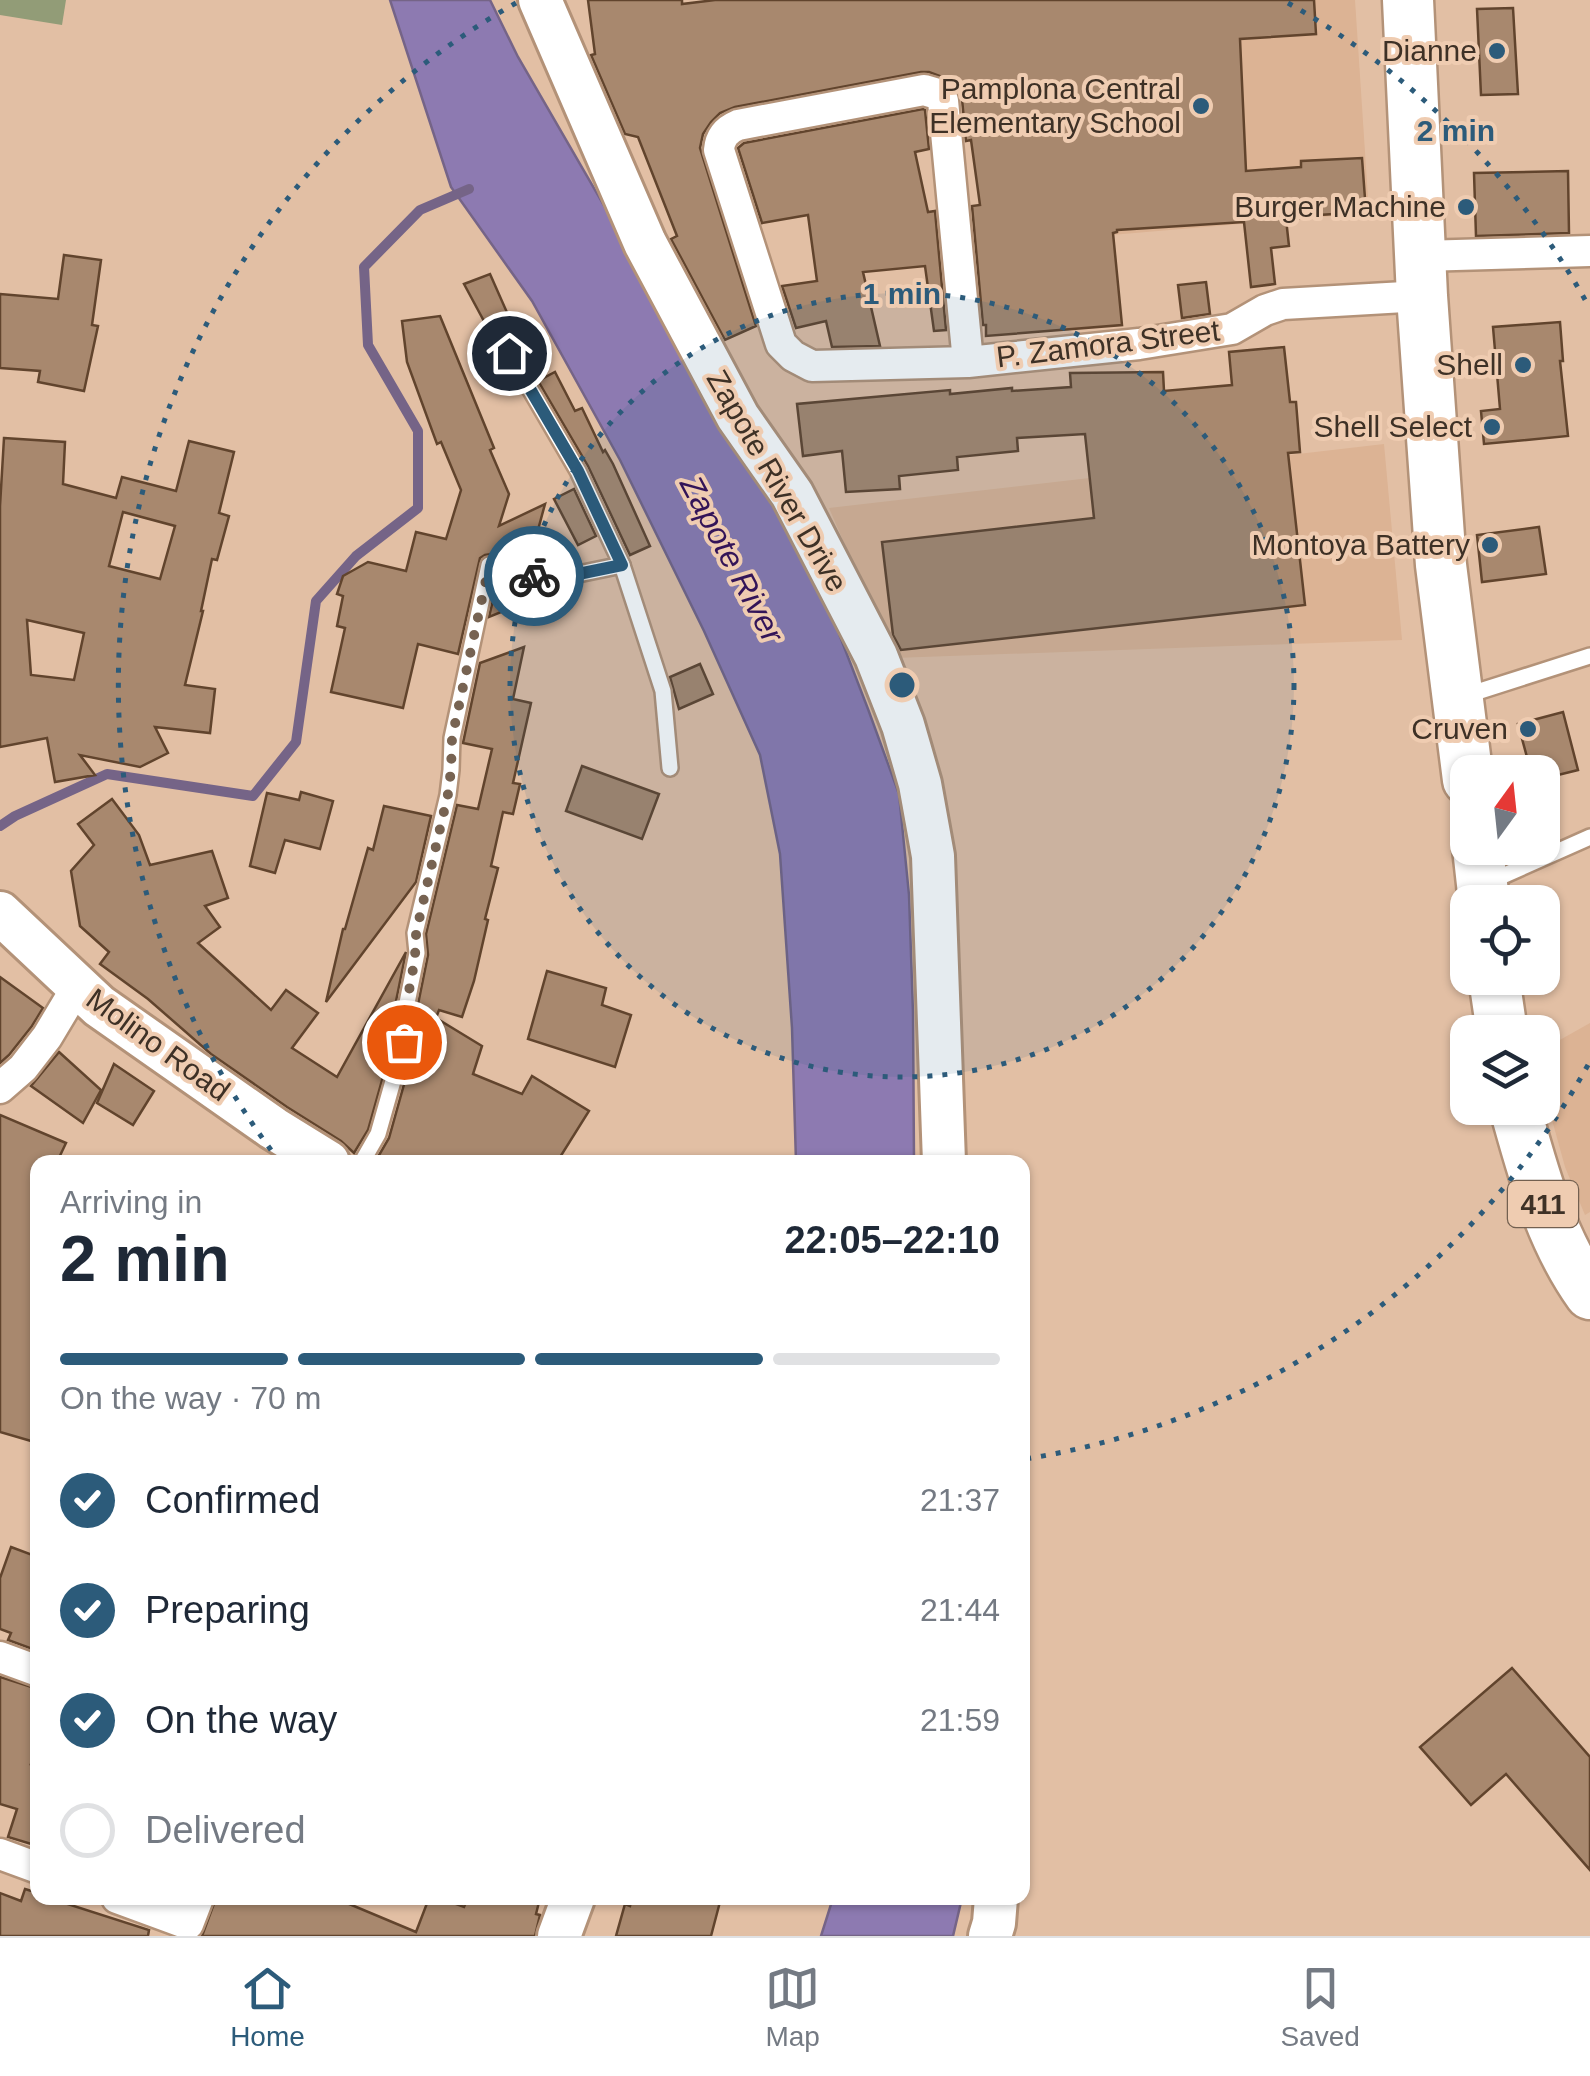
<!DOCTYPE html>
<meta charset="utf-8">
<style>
:root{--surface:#fff;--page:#f2f2f3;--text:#1f2937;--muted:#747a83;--line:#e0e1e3;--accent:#2c5b7a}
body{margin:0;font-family:Helvetica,sans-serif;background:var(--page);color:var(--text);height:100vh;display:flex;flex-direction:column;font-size:38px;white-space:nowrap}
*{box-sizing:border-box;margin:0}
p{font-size:32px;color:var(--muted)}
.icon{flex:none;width:55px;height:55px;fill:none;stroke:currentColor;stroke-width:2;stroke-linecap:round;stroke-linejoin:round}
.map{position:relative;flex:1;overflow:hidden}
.sheet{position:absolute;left:30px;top:1155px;width:1000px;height:750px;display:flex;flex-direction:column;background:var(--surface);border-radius:20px;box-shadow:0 2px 8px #0004}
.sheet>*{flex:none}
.needle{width:65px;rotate:15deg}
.controls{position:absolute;left:1450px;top:755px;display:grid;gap:20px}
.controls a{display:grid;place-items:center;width:110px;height:110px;border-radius:20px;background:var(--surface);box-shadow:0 2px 8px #0004;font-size:50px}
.pin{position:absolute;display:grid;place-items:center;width:85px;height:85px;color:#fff;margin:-42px;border:5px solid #fff;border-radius:50%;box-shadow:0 2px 10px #0007}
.courier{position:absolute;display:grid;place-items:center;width:100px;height:100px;margin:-50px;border:8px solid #2c5b7a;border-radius:50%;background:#fff;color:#222;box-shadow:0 2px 12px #0007}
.overview em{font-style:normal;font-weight:700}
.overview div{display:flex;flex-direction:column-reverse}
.overview{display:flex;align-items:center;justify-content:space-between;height:170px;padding:0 30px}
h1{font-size:65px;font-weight:700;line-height:75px}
.bar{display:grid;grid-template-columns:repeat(4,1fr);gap:15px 10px;align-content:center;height:120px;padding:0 30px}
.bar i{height:12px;border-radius:8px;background:var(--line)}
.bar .selected{background:var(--accent)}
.bar p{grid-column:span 4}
ol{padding:0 30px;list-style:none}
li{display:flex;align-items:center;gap:30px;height:110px}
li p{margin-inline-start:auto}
li .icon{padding:10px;border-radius:50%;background:var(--accent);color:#fff;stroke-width:4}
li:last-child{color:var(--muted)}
li i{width:55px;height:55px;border:5px solid var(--line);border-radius:50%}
.tab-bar{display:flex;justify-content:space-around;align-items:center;height:140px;border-top:2px solid var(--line);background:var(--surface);font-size:28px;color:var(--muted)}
.tab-bar a{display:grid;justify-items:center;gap:5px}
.tab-bar .selected{color:var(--accent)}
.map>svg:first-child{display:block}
.built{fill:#dcb394}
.pitch{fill:#929c77}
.water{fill:#8d7ab1;stroke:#756487;stroke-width:2.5}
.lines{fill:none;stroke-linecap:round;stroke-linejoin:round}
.stream{stroke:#756487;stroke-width:10}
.building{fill:#a8886e;stroke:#61442d;stroke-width:2.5;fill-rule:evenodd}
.service-casing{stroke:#b39278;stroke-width:20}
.minor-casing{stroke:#b39278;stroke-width:35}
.secondary-casing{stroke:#b39278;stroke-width:48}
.trunk-casing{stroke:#b39278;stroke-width:55}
.service{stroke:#fff;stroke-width:15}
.minor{stroke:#fff;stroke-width:30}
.secondary{stroke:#fff;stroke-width:42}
.trunk{stroke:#fff;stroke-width:50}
.done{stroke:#776352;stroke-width:10;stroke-dasharray:0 18}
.route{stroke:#2c5b7a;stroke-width:12}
.ring{fill:none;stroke:#2c5b7a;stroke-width:5;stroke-dasharray:5 10}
.poi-dot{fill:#2c5b7a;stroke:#efccb1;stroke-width:4}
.labels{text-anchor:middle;stroke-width:8;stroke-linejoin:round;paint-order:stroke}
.shield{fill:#efccb1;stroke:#736050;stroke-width:2.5}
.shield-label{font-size:28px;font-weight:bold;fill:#3e3126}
.poi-label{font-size:30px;fill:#3e3126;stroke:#efccb1;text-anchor:end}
.street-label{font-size:30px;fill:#3e3126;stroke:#efccb1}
.water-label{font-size:32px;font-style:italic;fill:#331458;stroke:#efccb1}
.centre{fill:#2c5b7a;stroke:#efccb1;stroke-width:5}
.ring-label{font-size:30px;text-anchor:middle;font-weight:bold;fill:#2c5b7a;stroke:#efccb1;stroke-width:8;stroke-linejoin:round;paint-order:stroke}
</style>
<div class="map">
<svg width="1590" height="1936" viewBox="0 0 1590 1936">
<rect width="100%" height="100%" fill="#e2bfa4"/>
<g class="built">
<polygon points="1029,0 1355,0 1369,213 1053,240"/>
<polygon points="1384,444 1402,640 894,658 829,508"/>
<polygon points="1590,1023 1590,1212 1585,1215 1565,1167 1551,1116 1543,1075 1542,1050"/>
</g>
<polygon class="pitch" points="0,0 66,0 62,25 0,15"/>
<g class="water">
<polygon points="390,0 490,0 518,57 639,266 716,416 816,574 868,709 899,794 909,895 913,1013 914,1162 796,1162 792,1028 780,854 760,755 704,631 620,460 532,301 451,187"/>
<polygon points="833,1898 962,1898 953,1936 821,1936"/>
</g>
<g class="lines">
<polyline class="stream" points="0,826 15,816 107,774 253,796 296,742 316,601 356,556 418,508 418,431 368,345 364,267 420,210 469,189"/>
</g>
<g class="building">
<polygon points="588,0 682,0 682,4 715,0 1314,0 1316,34 1240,39 1246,171 1301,167 1301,161 1362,158 1366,212 1303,216 1303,218 1286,219 1289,246 1271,248 1275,284 1251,287 1244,222 1117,230 1117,232 1113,233 1122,325 986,336 986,325 983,325 972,206 980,205 971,140 966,141 962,99 953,81 929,72 921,72 735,107 720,113 711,122 703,134 700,148 756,326 725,340 671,239 677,236 638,137 625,134 591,55 595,54"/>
<polygon points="1513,8 1518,94 1481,95 1477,9"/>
<polygon points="923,109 925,110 929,149 915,152 928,212 935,211 946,330 934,331 925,266 863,272 880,346 832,347 826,321 796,328 782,286 817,281 808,215 762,223 738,148 744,143"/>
<polygon points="1568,171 1569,233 1476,236 1474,173"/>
<polygon points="64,255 101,260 92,325 98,326 84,391 38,382 40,371 0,368 0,294 58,299"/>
<polygon points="490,274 532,369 515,344 504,343 499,349 464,284"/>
<polygon points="1206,282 1210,314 1182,318 1178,285"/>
<polygon points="440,316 494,448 490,450 509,494 499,526 545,504 529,563 492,554 485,555 480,558 458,654 418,644 403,708 331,692 345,628 337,626 343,596 337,594 343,576 368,562 406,571 416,532 446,539 461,490 441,442 437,444 407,362 402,321"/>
<polygon points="1560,322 1563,361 1560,361 1568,436 1484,444 1481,411 1500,409 1493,327"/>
<polygon points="1284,347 1290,402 1296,402 1300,452 1288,453 1305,605 901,650 893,635 882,542 1094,518 1085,434 1017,438 1018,451 957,457 958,470 899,476 900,489 846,492 842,451 803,456 797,404 950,390 950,394 1012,388 1012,391 1071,387 1070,373 1163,372 1164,391 1232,385 1229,352"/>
<polygon points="555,372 575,411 582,408 603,452 605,450 613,464 650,546 630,555 588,466 538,381"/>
<path d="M 4,438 L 65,442 L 63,484 L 116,498 L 122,477 L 176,491 L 189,441 L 234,452 L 219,513 L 229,516 L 217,560 L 212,559 L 201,611 L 203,611 L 185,685 L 215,689 L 210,733 L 155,727 L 168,753 L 140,767 L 80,755 L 95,775 L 55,782 L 47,738 L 0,747 L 0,506 ZM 123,512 L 175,526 L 160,579 L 109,566 ZM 27,620 L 84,633 L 74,680 L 31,675 Z"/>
<polygon points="574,489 596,536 578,545 554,499"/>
<polygon points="1539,527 1546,574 1482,582 1477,535"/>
<polygon points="498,579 523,585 518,605 489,617"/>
<polygon points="524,647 513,699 531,703 513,783 520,784 513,814 503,812 491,866 498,868 485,919 488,920 474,981 462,1017 439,1010 436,1018 482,1046 473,1074 522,1094 532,1076 589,1111 557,1162 375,1162 389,1138 415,1045 414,1024 428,955 426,934 457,805 478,809 492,749 463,743 480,663"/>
<polygon points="700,664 713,694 679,709 670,677"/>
<polygon points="1563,712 1578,770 1542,779 1542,772 1531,772 1518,724"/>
<polygon points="582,766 659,794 642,839 566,811"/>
<polygon points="301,792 333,801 320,849 285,840 275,873 250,866 267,793 299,800"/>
<polygon points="112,799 139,835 150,865 212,851 228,898 205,906 220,927 198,943 271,1010 286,990 318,1013 292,1048 337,1077 406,952 392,1021 393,1041 368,1130 354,1153 341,1141 287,1107 211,1054 148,999 100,964 109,952 80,926 71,871 94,845 78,824"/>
<polygon points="384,806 431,816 416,882 326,1002 343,929 345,929 368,848 373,850"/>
<polygon points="547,971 606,988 602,1005 631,1015 615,1067 528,1039"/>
<polygon points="0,977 43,1008 32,1026 9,1055 0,1063"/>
<polygon points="59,1052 101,1090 83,1123 31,1086"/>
<polygon points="114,1064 154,1091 133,1125 97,1103"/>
<polygon points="0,1115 66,1143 57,1162 38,1162 38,1443 0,1432"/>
<polygon points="11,1547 38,1557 38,1651 8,1640 11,1633 0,1629 0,1578"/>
<polygon points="1512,1668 1590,1757 1590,1870 1506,1774 1471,1805 1420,1747"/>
<polygon points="0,1677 38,1689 38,1743 31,1764 38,1764 38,1846 8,1837 17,1809 0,1804"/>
<polygon points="25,1889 38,1893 38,1898 49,1898 149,1930 148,1936 0,1936 0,1893 21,1901"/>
<polygon points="216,1898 335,1898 416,1932 429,1898 440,1898 464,1907 468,1898 540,1898 536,1914 540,1915 535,1936 202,1936"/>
<polygon points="632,1898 721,1898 711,1936 616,1936 625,1904 630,1906"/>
</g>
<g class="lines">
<defs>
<g id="service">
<polyline points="622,565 663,691 670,768"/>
<polyline points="1464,692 1480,691 1590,656"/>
<polyline points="1489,882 1590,837"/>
<polyline points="362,1162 378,1134 404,1042 403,1023 417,953 415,933 448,795 451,770 452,738 489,565 549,580 622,565 578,471 509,353"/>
</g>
<g id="minor">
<polyline points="1421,256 1590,251"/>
<path d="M 968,362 L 943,101 L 941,95 L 924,90 L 738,125 C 726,130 720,137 719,150 L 781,344 L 793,356 L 812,366 L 968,362 L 1139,344 L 1232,329 L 1265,310 L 1283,304 L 1422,296"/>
<polyline points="0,1088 23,1068 47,1037 77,987"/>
<polyline points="0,1657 38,1671"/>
<polyline points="0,1854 38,1868"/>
<polyline points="117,1898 188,1924 198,1898"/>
</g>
<g id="secondary">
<polyline points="540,0 645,243 738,417 792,494 876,656 903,725 920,784 933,856 944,1162"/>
<polyline points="0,913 99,1006 273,1128 328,1162"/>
<polyline points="559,1936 573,1898"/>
<polyline points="990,1936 994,1923 996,1898"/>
</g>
<g id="trunk">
<polyline points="1408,0 1422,296 1441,565 1468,780"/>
<polyline points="1478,848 1484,902"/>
<polyline points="1494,978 1502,1032"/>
<path d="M 1515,1108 C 1533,1172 1550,1238 1590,1294"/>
</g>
</defs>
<use href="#service" class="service-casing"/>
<use href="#minor" class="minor-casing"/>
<use href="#secondary" class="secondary-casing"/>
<use href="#trunk" class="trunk-casing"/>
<use href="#service" class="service"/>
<use href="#minor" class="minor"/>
<use href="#secondary" class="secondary"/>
<use href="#trunk" class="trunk"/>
</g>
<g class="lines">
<path class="done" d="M 404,1042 C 402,1005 417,970 416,933 L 448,794 L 451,770 L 452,738 L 489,566 L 534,576"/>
<polyline class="route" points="509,353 578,471 622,565 549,580 534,576"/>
</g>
<circle cx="902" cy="685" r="392" fill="#2c5b7a" fill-opacity=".12"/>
<g class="ring">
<circle cx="902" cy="685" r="392"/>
<path d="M1588 1065A784 784 0 0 1 1025 1459M280 1162A784 784 0 0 1 516 3M1288 3A784 784 0 0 1 1588 305"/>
</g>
<g class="poi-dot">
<circle cx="1497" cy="51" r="10"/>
<circle cx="1201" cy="106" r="10"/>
<circle cx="1466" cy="207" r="10"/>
<circle cx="1523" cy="365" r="10"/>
<circle cx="1492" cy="427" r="10"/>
<circle cx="1490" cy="545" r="10"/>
<circle cx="1528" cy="729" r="10"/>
</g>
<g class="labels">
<rect class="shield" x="1508" y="1181" width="70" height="46" rx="8"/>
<g class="shield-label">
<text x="1543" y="1214">411</text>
</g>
<g class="poi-label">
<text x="1477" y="61">Dianne</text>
<text x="1181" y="99">Pamplona Central<tspan x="1181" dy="34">Elementary School</tspan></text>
<text x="1446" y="217">Burger Machine</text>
<text x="1503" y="375">Shell</text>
<text x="1472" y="437">Shell Select</text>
<text x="1470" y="555">Montoya Battery</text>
<text x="1508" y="739">Cruven</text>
</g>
<g class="street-label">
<text transform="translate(1108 344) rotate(-7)" y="10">P. Zamora Street</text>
<text transform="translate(777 481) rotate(60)" y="10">Zapote River Drive</text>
<text transform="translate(158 1045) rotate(36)" y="10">Molino Road</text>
</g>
<g class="water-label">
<text transform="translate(732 559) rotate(62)" y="11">Zapote River</text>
</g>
</g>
<circle cx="902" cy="685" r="15" class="centre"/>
<g class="ring-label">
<text x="1456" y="141">2 min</text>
<text x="902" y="304">1 min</text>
</g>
</svg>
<div class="controls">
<a><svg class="needle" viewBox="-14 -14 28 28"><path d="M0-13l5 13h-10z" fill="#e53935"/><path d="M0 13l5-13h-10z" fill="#747a83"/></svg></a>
<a><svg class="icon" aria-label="locate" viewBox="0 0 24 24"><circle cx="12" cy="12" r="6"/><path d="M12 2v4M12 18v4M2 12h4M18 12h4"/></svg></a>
<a><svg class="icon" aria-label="layers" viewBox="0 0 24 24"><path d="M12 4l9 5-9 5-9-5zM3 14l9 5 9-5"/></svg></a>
</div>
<div class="pin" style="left:404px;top:1042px;background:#ea580c"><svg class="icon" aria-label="bag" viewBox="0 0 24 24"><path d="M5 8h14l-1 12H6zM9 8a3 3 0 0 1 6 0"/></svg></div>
<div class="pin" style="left:509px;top:353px;background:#1f2937"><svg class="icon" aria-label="home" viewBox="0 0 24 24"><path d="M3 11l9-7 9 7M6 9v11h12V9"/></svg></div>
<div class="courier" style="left:534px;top:576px"><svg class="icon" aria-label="bike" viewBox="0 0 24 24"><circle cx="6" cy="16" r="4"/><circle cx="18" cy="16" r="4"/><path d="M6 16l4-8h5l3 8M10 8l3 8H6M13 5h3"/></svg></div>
<section class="sheet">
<div class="overview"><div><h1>2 min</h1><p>Arriving in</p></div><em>22:05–22:10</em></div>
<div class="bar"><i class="selected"></i><i class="selected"></i><i class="selected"></i><i></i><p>On the way · 70 m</p></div>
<ol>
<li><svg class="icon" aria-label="check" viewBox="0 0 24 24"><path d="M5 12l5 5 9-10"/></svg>Confirmed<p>21:37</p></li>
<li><svg class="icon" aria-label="check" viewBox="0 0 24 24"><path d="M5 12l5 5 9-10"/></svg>Preparing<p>21:44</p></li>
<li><svg class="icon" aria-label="check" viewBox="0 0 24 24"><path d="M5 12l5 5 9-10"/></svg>On the way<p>21:59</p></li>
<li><i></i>Delivered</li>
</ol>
</section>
</div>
<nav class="tab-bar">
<a class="selected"><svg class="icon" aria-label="home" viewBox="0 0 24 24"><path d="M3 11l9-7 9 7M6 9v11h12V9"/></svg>Home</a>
<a><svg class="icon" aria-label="map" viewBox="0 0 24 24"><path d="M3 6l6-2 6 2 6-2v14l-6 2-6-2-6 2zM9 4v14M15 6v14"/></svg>Map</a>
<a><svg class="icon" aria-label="saved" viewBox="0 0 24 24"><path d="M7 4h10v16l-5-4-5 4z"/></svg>Saved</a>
</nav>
